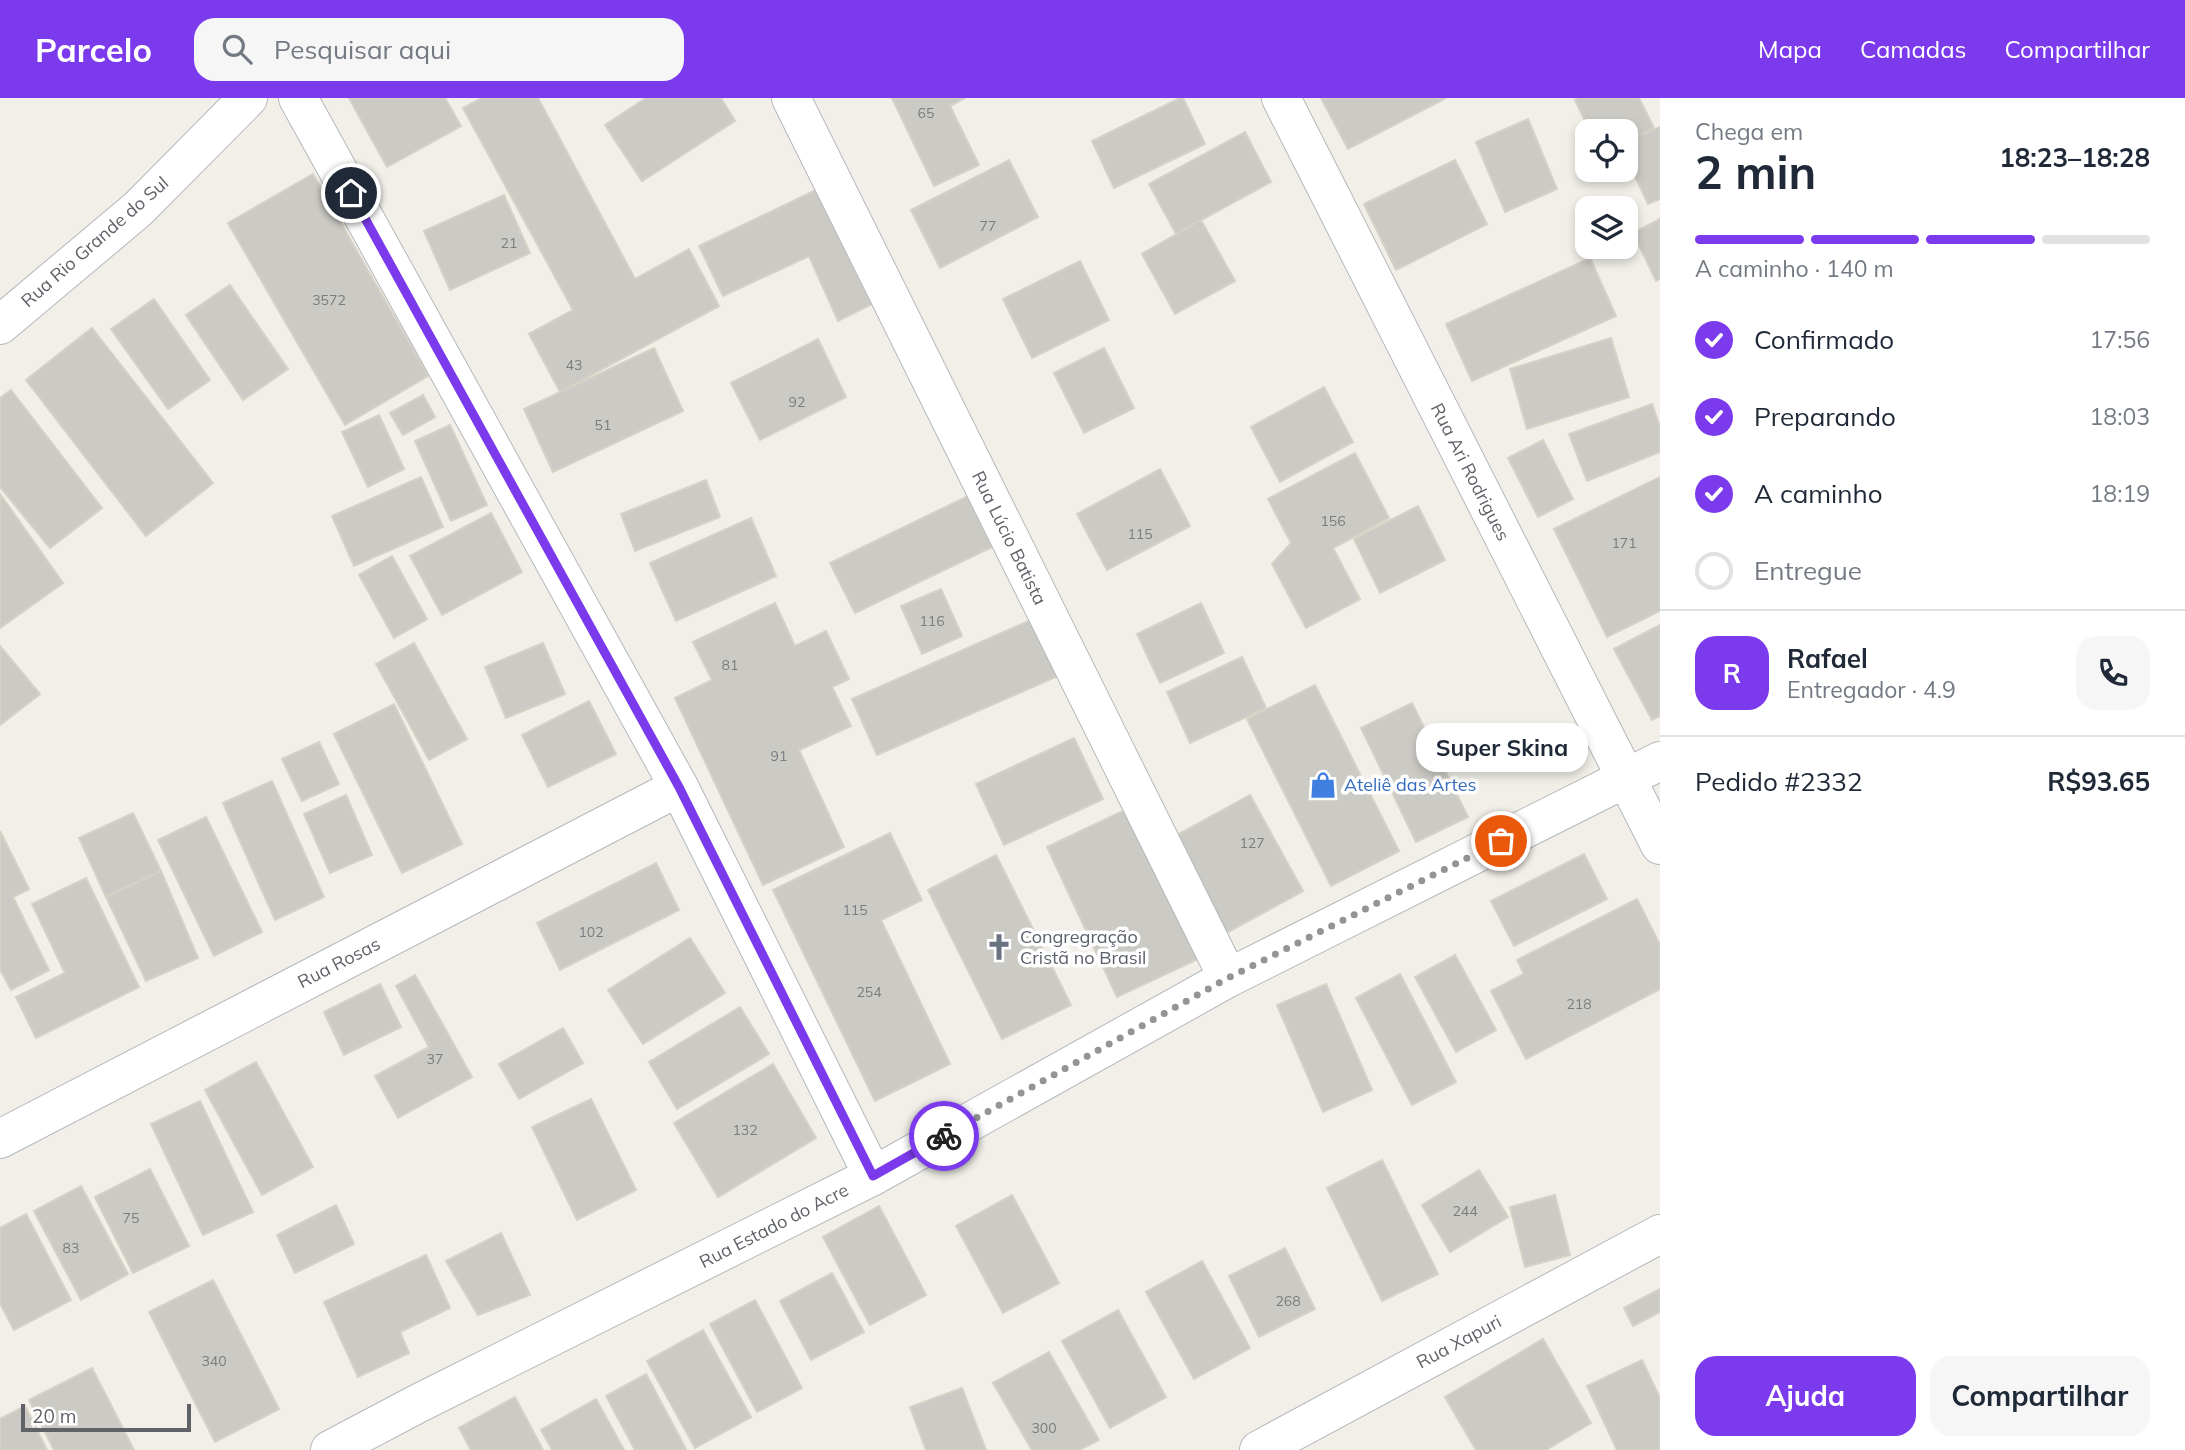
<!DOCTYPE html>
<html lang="pt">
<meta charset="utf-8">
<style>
:root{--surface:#fff;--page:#f6f6f7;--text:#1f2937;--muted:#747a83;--line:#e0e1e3;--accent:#7c3aed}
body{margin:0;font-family:Mulish,sans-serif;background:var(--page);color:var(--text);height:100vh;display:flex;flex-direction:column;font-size:26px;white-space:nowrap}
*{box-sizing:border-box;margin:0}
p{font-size:23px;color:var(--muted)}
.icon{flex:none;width:38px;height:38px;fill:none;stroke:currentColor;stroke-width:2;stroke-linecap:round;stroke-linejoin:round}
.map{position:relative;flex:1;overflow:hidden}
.details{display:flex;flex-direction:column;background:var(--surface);width:525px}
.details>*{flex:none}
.tools{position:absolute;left:1575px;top:21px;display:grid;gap:14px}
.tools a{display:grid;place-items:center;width:63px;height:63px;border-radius:14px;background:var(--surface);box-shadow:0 4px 10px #0003;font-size:35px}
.scale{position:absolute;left:21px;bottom:18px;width:170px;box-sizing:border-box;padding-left:7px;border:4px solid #5f6368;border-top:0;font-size:19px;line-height:24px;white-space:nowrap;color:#5f6368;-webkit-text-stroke:5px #fff;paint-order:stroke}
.pin{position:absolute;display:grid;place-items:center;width:60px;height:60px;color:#fff;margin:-30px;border:4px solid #fff;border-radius:50%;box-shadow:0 2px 7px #0007}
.courier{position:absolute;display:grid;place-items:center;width:70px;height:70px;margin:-35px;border:5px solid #7c3aed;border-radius:50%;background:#fff;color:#222;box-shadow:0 2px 9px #0007}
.bubble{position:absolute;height:49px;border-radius:21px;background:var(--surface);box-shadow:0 4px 10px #0003;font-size:23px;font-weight:700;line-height:49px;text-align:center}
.overview em{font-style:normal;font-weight:700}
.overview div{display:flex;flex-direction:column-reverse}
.overview{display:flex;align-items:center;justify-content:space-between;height:119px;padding:0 35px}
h1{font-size:46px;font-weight:700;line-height:52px}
.bar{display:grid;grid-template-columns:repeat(4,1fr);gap:10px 7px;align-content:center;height:84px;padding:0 35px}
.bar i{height:9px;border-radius:5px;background:var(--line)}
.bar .active{background:var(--accent)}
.bar p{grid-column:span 4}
.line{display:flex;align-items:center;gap:18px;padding:0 35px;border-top:2px solid var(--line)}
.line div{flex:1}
.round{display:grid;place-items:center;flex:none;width:74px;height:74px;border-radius:21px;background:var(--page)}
ol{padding:0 35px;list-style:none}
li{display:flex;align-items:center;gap:21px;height:77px}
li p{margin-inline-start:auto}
li .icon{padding:7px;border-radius:50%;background:var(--accent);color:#fff;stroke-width:4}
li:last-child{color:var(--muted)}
li i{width:38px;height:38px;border:4px solid var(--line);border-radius:50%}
.button{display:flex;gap:14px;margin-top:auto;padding:14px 35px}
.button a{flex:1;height:80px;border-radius:21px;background:var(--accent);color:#fff;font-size:28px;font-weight:700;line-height:80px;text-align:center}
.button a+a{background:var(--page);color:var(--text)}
header{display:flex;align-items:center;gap:42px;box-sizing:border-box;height:98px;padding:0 35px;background:var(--accent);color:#fff}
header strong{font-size:33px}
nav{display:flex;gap:38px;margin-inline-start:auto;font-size:24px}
.search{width:490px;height:63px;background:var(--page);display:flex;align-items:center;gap:18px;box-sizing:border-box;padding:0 24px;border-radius:21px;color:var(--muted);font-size:26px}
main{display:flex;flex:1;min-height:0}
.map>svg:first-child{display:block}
.building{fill:#cccac5;stroke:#d6d1c6;stroke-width:2}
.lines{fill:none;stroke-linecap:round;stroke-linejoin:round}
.street-casing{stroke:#b5b8bc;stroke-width:40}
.street{stroke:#fff;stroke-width:38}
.done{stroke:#929495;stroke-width:7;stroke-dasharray:0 12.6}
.route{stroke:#7c3aed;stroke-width:9}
.labels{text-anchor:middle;stroke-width:7;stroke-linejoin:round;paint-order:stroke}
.number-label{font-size:14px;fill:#7a7d7f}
.street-label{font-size:18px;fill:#5f6368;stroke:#fff}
.shop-label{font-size:18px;fill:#366cbe;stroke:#fff;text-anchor:start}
.worship-label{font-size:18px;fill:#5b616d;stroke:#fff;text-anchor:start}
</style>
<header>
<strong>Parcelo</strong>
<div class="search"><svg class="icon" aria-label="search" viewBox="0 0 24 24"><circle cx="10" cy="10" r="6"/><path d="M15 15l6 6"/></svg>Pesquisar aqui</div>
<nav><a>Mapa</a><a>Camadas</a><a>Compartilhar</a></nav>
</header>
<main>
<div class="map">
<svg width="1660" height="1352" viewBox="0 0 1660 1352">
<rect width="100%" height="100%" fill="#f1efe8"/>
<g class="building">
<polygon points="349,0 445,0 461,28 387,69"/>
<polygon points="482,0 538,0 635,181 689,151 719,208 560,294 529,236 573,212 463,10"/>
<polygon points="646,0 721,0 735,23 642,83 605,27"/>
<polygon points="892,0 965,0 950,8 979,67 934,88"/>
<polygon points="1180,0 1183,0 1205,46 1114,90 1092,43"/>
<polygon points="1321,0 1446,0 1348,51"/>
<polygon points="1578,0 1639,0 1654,30 1626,44 1626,33 1590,33 1575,2"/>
<polygon points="1528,21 1557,91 1505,114 1476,44"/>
<polygon points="1660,29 1660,101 1648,106 1626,59 1626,44"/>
<polygon points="1245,34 1271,84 1176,136 1149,86"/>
<polygon points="1009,62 1038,119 940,170 911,112"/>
<polygon points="1455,62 1487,126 1396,172 1364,106"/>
<polygon points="313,76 428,278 345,327 228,125"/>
<polygon points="818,91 872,206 838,223 809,158 723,198 699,148"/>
<polygon points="504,97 530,155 450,192 424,133"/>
<polygon points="1660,121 1660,181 1656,183 1633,135"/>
<polygon points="1201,122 1235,183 1175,216 1142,156"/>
<polygon points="1590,160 1616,218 1472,283 1446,226"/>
<polygon points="1080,163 1109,222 1032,260 1003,201"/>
<polygon points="230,187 288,271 243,302 186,217"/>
<polygon points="154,201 210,282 168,311 111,231"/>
<polygon points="92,230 213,385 146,438 26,282"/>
<polygon points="1611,240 1629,299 1527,331 1510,271"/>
<polygon points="818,241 846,299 760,342 731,285"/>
<polygon points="654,250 683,313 553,374 524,311"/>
<polygon points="1104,250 1134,310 1084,335 1054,275"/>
<polygon points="1324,289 1353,344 1280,384 1251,329"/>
<polygon points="11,292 102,410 50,450 0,389 0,300"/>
<polygon points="423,297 435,319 403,337 390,315"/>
<polygon points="1652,306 1660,329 1660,354 1587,383 1569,336"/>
<polygon points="379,317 404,371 368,389 342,334"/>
<polygon points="450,327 487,407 451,423 415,343"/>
<polygon points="1543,342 1573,401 1538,419 1508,360"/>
<polygon points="1355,355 1389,420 1333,450 1360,501 1306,530 1272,466 1291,445 1268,401"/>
<polygon points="1160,371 1190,428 1107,472 1077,416"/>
<polygon points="421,379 443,429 354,468 332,418"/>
<polygon points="1660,379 1660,513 1607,539 1554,431"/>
<polygon points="706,382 720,419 635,453 621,416"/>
<polygon points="0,396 63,485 0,530"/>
<polygon points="968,398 992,449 855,515 830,465"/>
<polygon points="1418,408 1445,462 1380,495 1354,441"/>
<polygon points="491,415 522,474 442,517 410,458"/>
<polygon points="751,420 776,478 676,523 650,465"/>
<polygon points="392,458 427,521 394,540 359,477"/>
<polygon points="941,491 962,538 922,556 901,508"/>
<polygon points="775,505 795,548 826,533 849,581 832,589 851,628 799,652 844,749 763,787 675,600 712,582 693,544"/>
<polygon points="1201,505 1224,555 1160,585 1137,536"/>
<polygon points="1033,521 1058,578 877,657 852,601"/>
<polygon points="1660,527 1660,618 1652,622 1614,551"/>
<polygon points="414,545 467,641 429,662 376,566"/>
<polygon points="543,545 565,596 506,620 485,569"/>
<polygon points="0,548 40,596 0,627"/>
<polygon points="1242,559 1266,610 1190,645 1167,594"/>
<polygon points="1315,587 1399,753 1331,788 1247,621"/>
<polygon points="589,603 616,656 548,689 522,637"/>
<polygon points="1412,605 1468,719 1416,744 1361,630"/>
<polygon points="394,606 462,746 402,775 334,636"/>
<polygon points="1074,640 1103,701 1004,747 976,686"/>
<polygon points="319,644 339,686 302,703 282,661"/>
<polygon points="272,683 324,799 275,822 223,705"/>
<polygon points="346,697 372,757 330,775 304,716"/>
<polygon points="1250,697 1303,793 1221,838 1168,742"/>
<polygon points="1129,710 1200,860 1117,899 1047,749"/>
<polygon points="133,715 161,773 106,799 79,740"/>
<polygon points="206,719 262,834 214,858 158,742"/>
<polygon points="0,733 29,791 13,799 49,872 11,892 0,871"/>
<polygon points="890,735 922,802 881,822 950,966 875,1003 773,792"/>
<polygon points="1584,756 1607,801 1514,848 1491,803"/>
<polygon points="996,757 1071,907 1002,941 928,792"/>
<polygon points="656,765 679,812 560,872 537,825"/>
<polygon points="161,773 198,860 146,883 106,799"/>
<polygon points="86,780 139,889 36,940 16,899 65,875 32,806"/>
<polygon points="1637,801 1660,847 1660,891 1526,961 1491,893 1524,876 1517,862"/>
<polygon points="690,840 725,895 643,946 608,892"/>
<polygon points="1455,857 1496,932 1456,954 1415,879"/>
<polygon points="1400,876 1456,984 1412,1007 1356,900"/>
<polygon points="415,877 472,979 398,1020 375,978 429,949 396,888"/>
<polygon points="380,886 401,929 344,957 324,914"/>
<polygon points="1326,886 1372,992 1323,1014 1277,907"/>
<polygon points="740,909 769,956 677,1011 649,964"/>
<polygon points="563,930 583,965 519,1001 499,966"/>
<polygon points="256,964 313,1069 262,1097 205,992"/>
<polygon points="773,966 816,1040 718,1099 674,1025"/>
<polygon points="591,1001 636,1092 577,1122 532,1029"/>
<polygon points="200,1003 253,1114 203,1137 151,1026"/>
<polygon points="1382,1062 1438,1176 1382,1203 1327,1090"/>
<polygon points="150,1071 189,1148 133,1175 95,1099"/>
<polygon points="1479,1072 1508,1119 1450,1154 1422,1107"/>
<polygon points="81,1088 128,1176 81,1202 34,1113"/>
<polygon points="1012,1097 1059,1185 1003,1215 956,1128"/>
<polygon points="1555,1097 1570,1157 1525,1169 1510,1109"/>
<polygon points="336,1107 354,1146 295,1175 277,1137"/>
<polygon points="879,1108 926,1197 870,1227 823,1139"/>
<polygon points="26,1116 71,1202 14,1232 0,1205 0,1130"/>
<polygon points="501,1135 530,1197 478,1217 446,1163"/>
<polygon points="1285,1150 1315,1211 1259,1239 1229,1178"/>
<polygon points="426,1157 450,1210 400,1234 409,1255 358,1279 324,1204"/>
<polygon points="1202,1163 1250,1250 1194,1281 1146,1194"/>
<polygon points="832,1175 864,1234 811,1262 780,1203"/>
<polygon points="213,1182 279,1311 215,1344 149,1214"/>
<polygon points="1660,1191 1660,1214 1633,1228 1624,1210"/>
<polygon points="755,1202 802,1290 757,1314 710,1226"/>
<polygon points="1118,1212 1166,1299 1110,1330 1062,1243"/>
<polygon points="703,1232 751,1319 695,1350 647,1263"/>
<polygon points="1543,1241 1591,1325 1546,1352 1476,1352 1445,1299"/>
<polygon points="1049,1254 1099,1342 1079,1352 1032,1352 993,1285"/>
<polygon points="1642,1262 1660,1300 1660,1352 1617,1352 1587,1288"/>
<polygon points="92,1270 134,1352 54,1352 29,1302"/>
<polygon points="646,1276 686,1351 684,1352 635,1352 606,1298"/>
<polygon points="962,1290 986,1352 926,1352 910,1309"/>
<polygon points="515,1299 543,1352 471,1352 459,1330"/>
<polygon points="596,1301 624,1352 552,1352 541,1332"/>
<polygon points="25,1308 47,1352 0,1352 0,1321"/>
</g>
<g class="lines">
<defs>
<g id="street">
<polyline points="298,0 679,689 873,1078"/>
<polyline points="791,0 1228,880"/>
<polyline points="1281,0 1660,747"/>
<polyline points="0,227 138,111 248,0"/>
<polyline points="0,1041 679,689"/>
<polyline points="330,1352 419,1305 873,1078 1228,880 1660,663"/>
<polyline points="1259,1352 1660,1136"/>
</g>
</defs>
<use href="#street" class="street-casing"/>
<use href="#street" class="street"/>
</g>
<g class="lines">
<polyline class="done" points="944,1038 1228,880 1501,743"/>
<polyline class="route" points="351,95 679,689 873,1078 944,1038"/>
</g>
<defs>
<symbol id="shop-bare" viewBox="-9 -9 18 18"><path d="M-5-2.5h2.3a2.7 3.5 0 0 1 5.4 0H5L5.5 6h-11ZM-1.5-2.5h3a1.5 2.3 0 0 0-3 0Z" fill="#3f7fe0" stroke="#fff" stroke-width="2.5" paint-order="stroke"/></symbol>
<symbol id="church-bare" viewBox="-9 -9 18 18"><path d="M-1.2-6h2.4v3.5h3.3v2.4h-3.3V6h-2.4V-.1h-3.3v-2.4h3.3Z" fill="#6b7280" stroke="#fff" stroke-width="2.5" paint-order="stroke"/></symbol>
</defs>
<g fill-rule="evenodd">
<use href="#shop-bare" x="1304" y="668" width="38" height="38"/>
<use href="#church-bare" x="980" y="830" width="38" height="38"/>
</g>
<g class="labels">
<g class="number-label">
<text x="926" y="20">65</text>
<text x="988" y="133">77</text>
<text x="509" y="150">21</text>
<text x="329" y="207">3572</text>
<text x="574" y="272">43</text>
<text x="797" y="309">92</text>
<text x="603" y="332">51</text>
<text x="1333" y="428">156</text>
<text x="1140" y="441">115</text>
<text x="1624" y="450">171</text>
<text x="932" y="528">116</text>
<text x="730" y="572">81</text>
<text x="779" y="663">91</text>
<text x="1252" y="750">127</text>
<text x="855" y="817">115</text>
<text x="591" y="839">102</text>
<text x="869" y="899">254</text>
<text x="1579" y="911">218</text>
<text x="435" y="966">37</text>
<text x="745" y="1037">132</text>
<text x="1465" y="1118">244</text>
<text x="131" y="1125">75</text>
<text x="71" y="1155">83</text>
<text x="1288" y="1208">268</text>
<text x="214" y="1268">340</text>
<text x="1044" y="1335">300</text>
</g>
<g class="street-label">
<text transform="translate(95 144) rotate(-41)" y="6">Rua Rio Grande do Sul</text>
<text transform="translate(1470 374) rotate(63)" y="6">Rua Ari Rodrigues</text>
<text transform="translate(1009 440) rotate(64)" y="6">Rua Lúcio Batista</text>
<text transform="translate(339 865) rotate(-27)" y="6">Rua Rosas</text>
<text transform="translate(774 1128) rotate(-27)" y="6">Rua Estado do Acre</text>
<text transform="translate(1459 1244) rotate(-28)" y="6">Rua Xapuri</text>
</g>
<g class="shop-label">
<text x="1344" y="693">Ateliê das Artes</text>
</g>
<g class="worship-label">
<text x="1020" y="845">Congregração<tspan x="1020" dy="21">Cristã no Brasil</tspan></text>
</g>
</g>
</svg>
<div class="tools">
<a><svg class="icon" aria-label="locate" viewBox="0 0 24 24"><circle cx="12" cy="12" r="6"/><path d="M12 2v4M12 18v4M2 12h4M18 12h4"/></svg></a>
<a><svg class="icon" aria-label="layers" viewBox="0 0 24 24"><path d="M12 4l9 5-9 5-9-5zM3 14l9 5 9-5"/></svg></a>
</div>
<div class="scale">20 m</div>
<div class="pin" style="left:1501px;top:743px;background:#ea580c"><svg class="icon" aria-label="bag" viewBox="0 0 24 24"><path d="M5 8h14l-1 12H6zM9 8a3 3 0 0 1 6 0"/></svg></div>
<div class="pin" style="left:351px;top:95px;background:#1f2937"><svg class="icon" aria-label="home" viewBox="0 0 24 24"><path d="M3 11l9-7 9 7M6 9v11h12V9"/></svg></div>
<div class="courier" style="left:944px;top:1038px"><svg class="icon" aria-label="bike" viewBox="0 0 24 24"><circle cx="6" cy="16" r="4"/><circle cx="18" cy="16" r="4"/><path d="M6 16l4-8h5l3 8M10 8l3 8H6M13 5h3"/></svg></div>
<div class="bubble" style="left:1416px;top:625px;width:172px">Super Skina</div>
</div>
<section class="details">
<div class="overview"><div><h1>2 min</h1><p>Chega em</p></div><em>18:23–18:28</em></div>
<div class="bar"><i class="active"></i><i class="active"></i><i class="active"></i><i></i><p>A caminho · 140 m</p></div>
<ol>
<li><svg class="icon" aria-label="check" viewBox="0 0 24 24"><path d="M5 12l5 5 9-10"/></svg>Confirmado<p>17:56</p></li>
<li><svg class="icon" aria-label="check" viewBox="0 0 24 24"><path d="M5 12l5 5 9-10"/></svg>Preparando<p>18:03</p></li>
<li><svg class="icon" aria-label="check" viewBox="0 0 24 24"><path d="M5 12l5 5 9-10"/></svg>A caminho<p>18:19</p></li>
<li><i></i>Entregue</li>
</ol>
<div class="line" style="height:126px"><b class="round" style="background:var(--accent);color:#fff">R</b><div><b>Rafael</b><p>Entregador · 4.9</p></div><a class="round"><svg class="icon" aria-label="phone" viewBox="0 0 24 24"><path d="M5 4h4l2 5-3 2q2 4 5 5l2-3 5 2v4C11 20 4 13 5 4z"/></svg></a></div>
<div class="line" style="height:91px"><div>Pedido #2332</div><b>R$93.65</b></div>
<div class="button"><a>Ajuda</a><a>Compartilhar</a></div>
</section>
</main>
